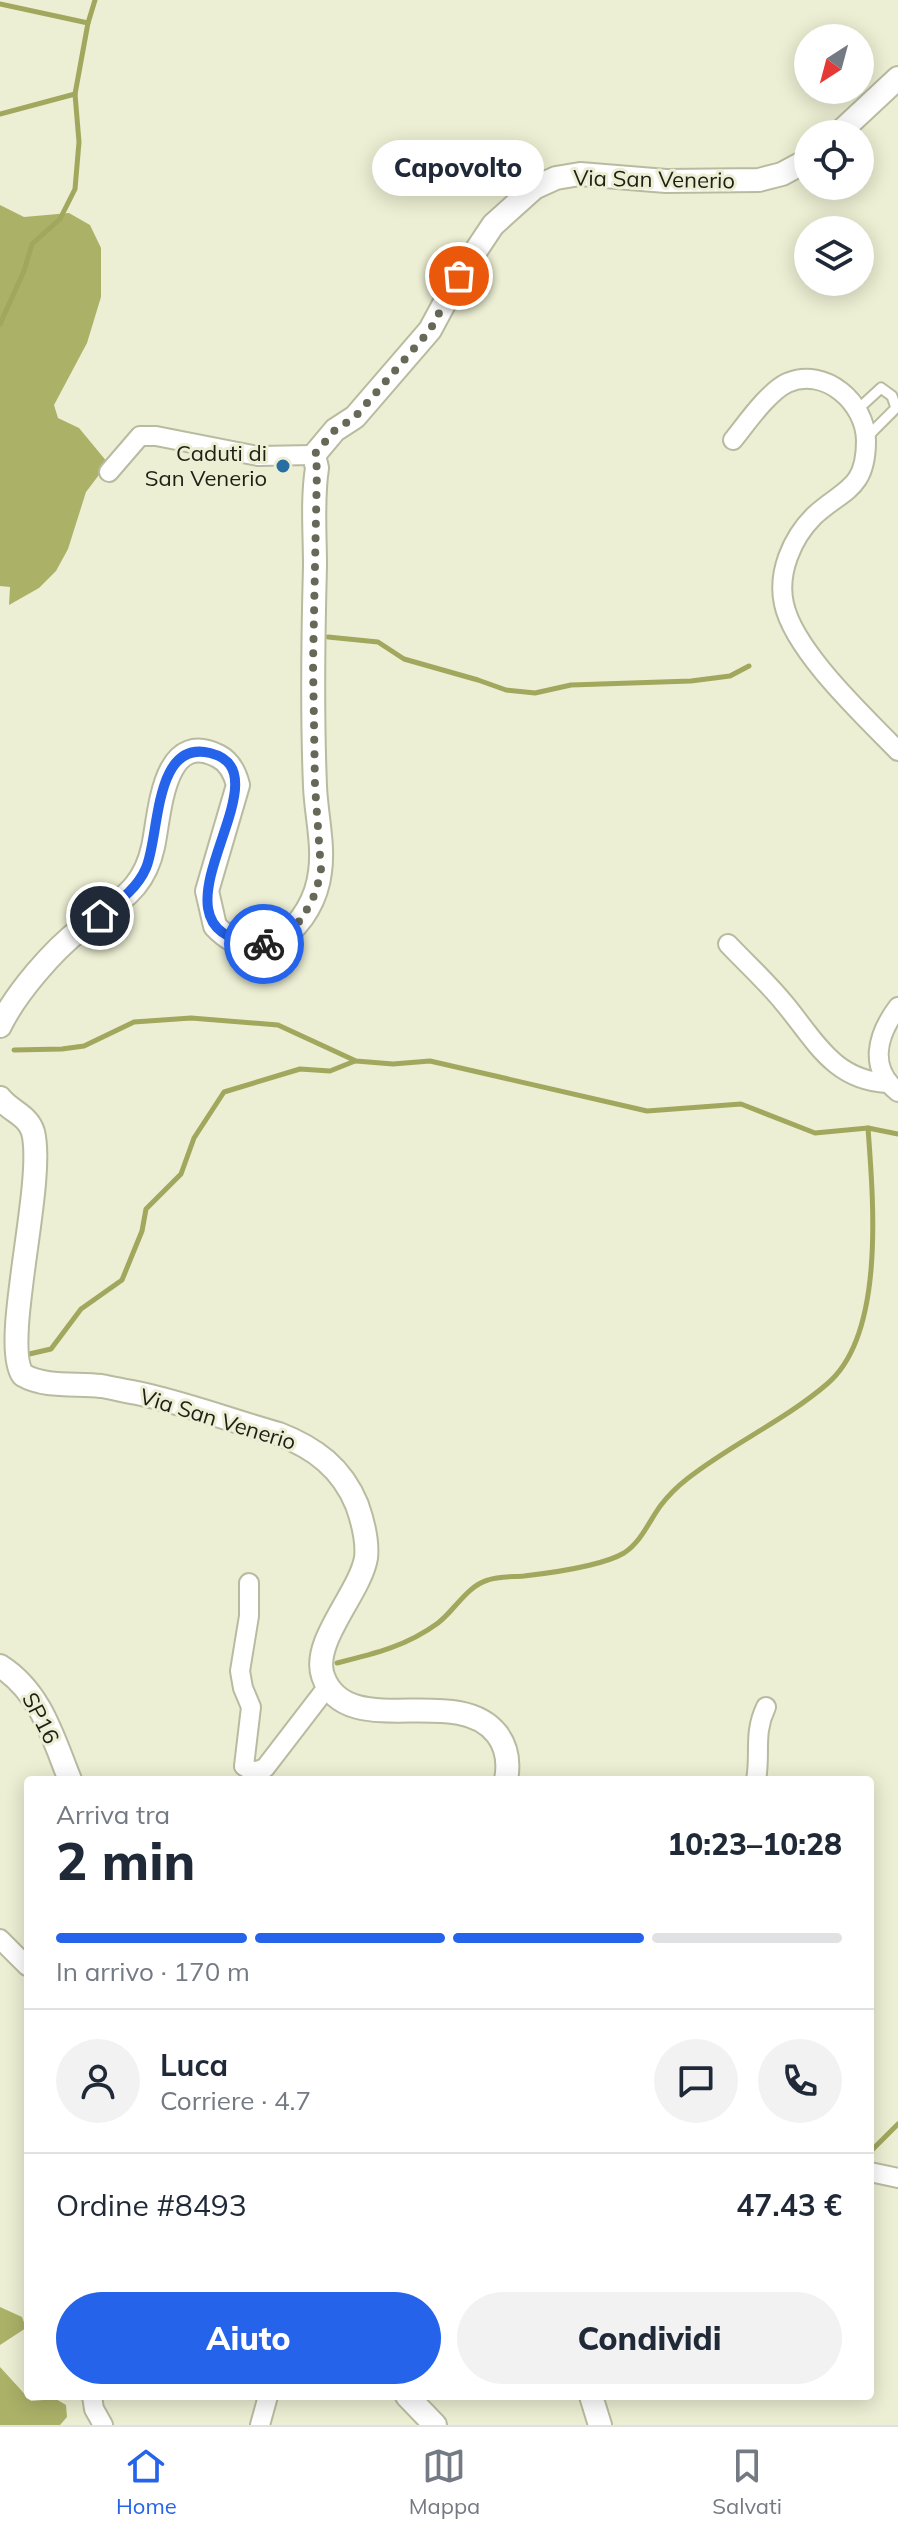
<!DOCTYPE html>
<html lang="it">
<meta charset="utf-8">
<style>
:root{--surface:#fff;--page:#f2f2f3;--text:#1f2937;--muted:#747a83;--line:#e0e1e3;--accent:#2563eb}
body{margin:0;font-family:Mulish,sans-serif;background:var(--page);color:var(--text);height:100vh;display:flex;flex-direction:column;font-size:30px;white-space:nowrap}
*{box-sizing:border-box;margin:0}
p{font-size:26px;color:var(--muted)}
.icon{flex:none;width:44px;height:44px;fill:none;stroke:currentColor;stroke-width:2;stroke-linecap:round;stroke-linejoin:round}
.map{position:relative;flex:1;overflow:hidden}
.side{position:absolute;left:24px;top:1776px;width:850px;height:624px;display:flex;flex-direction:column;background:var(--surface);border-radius:8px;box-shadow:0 4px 20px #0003}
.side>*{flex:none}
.needle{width:52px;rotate:216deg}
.fabs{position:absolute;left:794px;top:24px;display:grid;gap:16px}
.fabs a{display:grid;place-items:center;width:80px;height:80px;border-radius:50%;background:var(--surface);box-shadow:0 4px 20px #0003;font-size:40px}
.pin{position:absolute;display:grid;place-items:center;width:68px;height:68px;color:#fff;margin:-34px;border:4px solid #fff;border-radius:50%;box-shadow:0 2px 8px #0007}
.courier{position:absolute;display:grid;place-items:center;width:80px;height:80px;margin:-40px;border:6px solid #2563eb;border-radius:50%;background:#fff;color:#222;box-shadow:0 2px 10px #0007}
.bubble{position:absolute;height:56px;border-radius:28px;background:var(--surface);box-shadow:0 4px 20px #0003;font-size:26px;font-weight:800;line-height:56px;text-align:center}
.overview em{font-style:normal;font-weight:800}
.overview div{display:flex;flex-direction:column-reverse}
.overview{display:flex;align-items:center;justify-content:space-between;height:136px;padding:0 32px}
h1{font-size:52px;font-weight:800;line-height:60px}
.bar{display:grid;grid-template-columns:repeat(4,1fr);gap:12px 8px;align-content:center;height:96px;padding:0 32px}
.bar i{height:10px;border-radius:6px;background:var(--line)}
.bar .on{background:var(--accent)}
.bar p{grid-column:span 4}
.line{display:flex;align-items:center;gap:20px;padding:0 32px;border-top:2px solid var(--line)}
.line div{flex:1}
.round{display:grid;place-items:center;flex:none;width:84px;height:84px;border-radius:42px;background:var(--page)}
.action{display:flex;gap:16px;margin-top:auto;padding:16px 32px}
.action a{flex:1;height:92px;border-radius:48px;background:var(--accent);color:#fff;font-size:32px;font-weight:800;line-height:92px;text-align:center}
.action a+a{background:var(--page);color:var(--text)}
.dock{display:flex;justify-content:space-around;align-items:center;height:112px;border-top:2px solid var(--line);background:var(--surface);font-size:22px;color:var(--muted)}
.dock a{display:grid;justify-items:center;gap:4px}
.dock .on{color:var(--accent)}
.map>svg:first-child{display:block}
.forest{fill:#acb168}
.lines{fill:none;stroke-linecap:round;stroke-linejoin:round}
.stream{stroke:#a2a75e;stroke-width:5}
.service-casing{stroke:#b9bba0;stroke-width:13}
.minor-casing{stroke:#b9bba0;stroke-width:22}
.tertiary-casing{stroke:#b9bba0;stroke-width:26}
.service{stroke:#fff;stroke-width:9}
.minor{stroke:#fff;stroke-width:18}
.tertiary{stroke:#fff;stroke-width:22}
.done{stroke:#666858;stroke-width:8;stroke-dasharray:0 14.4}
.route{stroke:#2563eb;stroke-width:10}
.poi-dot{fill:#286ea2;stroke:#ecefd3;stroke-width:3}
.labels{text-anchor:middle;stroke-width:6;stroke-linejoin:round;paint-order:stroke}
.street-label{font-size:22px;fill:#1e1f15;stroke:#ecefd3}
.poi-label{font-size:22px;fill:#1e1f15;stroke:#ecefd3;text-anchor:end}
</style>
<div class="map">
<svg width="898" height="2425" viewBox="0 0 898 2425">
<rect width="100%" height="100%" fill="#ecefd3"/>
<g class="forest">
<polygon points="0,205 24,217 69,213 90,225 101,248 101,297 87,343 54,405 58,418 79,428 108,463 86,492 68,549 56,571 39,588 9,605 10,587 0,586"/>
<polygon points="0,2307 22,2317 26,2328 0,2345"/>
<polygon points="0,2367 31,2401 56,2399 66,2405 67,2417 60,2425 0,2425"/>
</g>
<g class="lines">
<g class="stream">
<polyline points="0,4 88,23"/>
<polyline points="0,114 75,94"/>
<polyline points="0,324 24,271 32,244 60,219 75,189 79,142 75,94 88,23 95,0"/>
<polyline points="328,637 378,642 404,659 478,680 506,690 535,693 571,685 691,681 730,676 749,666"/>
<polyline points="14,1050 62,1049 84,1046 134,1022 191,1018 278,1025 356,1061 393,1064 430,1061 647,1111 741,1104 815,1133 868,1128 898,1134"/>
<polyline points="25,1355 51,1349 81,1309 122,1280 142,1231 146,1209 181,1174 194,1138 224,1092 300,1069 330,1071 355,1061"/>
<path d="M 337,1663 C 374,1654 407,1646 438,1623 C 454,1611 467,1586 488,1580 C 499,1576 513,1577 524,1576 C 550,1573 602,1566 624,1553 C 642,1541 649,1521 661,1505 C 668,1496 678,1486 687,1479 C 731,1444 784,1421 827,1384 C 886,1334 873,1198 868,1128"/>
<polyline points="870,2152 898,2124"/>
</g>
<defs>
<polyline id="service" points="857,410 881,388 892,396 896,408 866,438"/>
<g id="minor">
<path d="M 733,440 C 746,424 768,392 787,383 C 825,366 866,403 866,441 C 866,490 843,489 814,516 C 792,538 777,573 784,604 C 794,651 864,716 898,751"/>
<polyline points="109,472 140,436 156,436 258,456 314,455"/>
<path d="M 728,944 C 747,964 767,982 784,1003 C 815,1040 833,1080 887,1083"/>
<path d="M 898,1007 C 877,1035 868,1068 898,1092"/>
<polyline points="249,1583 249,1616 240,1671 243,1688 251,1707 244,1766 254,1772 265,1768 328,1686"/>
<path d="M 756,1780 C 761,1753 753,1734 766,1707"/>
<polyline points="0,1939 27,1966"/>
<polyline points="870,2172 898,2178"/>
<polyline points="92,2396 94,2409 103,2425"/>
<polyline points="260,2425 268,2396"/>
</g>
<g id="tertiary">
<polyline points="838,134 898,78"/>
<path d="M 0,1026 C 16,993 53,950 82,928 C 100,914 120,904 135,886 C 144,875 150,861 153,847 C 160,816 162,728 218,756 C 230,762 235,773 238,785 L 207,891 L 215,926 C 261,975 314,924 320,872 C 324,844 316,814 315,786 C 312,713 313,639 315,566 C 315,533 312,500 317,468 L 314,455 L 335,430 L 355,417 L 430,330 L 459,276 L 493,225 L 534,188 L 556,178 L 580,174 L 666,181 L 759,180 L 782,174 L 808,160"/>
<path d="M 0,1098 C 10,1111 28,1115 33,1132 C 46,1182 0,1345 23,1375 C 45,1388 77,1383 101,1386 C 113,1388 125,1391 137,1393 C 185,1403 232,1421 279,1434 C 315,1448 342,1468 357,1505 C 363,1522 368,1540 366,1558 C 360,1593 311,1642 323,1676 C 346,1743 457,1682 497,1734 C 507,1747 509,1764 506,1780"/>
<path d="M 0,1666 C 41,1692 53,1738 70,1780"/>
<polyline points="407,2396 435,2425"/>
<polyline points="591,2396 600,2425"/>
</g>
</defs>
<use href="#service" class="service-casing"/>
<use href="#minor" class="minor-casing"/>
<use href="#tertiary" class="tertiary-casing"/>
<use href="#service" class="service"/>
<use href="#minor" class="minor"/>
<use href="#tertiary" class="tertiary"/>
</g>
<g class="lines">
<polyline class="done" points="264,944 284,938 303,917 316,892 321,870 315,786 313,664 317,468 314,455 335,430 355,417 430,330 459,276"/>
<path class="route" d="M 100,916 C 118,902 137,889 146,868 C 160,836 153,739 210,753 C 295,773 126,937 264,944"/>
</g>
<circle class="poi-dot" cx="283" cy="466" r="8"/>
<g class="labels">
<g class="street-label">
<text transform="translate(654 179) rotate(1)" y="8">Via San Venerio</text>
<text transform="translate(218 1419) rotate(17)" y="8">Via San Venerio</text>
<text transform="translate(41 1718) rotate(63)" y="8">SP16</text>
</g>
<g class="poi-label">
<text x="267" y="461">Caduti di<tspan x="267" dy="25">San Venerio</tspan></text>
</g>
</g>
</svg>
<div class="fabs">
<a><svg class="needle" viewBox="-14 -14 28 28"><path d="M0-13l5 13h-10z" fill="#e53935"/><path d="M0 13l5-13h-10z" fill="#747a83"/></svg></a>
<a><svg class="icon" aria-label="locate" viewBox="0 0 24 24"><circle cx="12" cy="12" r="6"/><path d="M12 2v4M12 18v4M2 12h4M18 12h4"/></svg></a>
<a><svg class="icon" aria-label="layers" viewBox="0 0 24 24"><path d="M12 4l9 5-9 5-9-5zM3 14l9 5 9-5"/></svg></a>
</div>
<div class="pin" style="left:459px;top:276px;background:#ea580c"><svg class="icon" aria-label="bag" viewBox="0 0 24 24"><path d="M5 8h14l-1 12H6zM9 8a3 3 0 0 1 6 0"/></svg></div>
<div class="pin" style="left:100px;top:916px;background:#1f2937"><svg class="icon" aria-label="home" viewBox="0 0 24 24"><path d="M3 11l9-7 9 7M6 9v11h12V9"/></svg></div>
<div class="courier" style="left:264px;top:944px"><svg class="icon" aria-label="bike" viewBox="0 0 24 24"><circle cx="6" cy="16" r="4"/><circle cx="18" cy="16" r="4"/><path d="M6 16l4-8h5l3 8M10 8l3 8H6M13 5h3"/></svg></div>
<div class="bubble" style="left:372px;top:140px;width:172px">Capovolto</div>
<section class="side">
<div class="overview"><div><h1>2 min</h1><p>Arriva tra</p></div><em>10:23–10:28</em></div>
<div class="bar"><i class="on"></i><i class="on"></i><i class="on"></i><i></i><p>In arrivo · 170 m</p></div>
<div class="line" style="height:144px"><a class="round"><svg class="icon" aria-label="person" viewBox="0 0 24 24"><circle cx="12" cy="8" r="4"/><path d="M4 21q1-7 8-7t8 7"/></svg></a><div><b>Luca</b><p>Corriere · 4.7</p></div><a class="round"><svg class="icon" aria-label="chat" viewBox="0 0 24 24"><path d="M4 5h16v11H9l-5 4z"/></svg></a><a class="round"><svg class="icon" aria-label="phone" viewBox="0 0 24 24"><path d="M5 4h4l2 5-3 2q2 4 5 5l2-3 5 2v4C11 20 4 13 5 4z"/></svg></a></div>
<div class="line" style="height:104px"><div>Ordine #8493</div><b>47.43 €</b></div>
<div class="action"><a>Aiuto</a><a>Condividi</a></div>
</section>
</div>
<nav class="dock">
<a class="on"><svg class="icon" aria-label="home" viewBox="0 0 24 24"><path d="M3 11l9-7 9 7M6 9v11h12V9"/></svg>Home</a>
<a><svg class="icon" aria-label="map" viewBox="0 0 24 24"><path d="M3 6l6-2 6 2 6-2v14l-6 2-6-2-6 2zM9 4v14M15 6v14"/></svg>Mappa</a>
<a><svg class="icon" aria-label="saved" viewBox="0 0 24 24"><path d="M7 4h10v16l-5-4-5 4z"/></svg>Salvati</a>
</nav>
